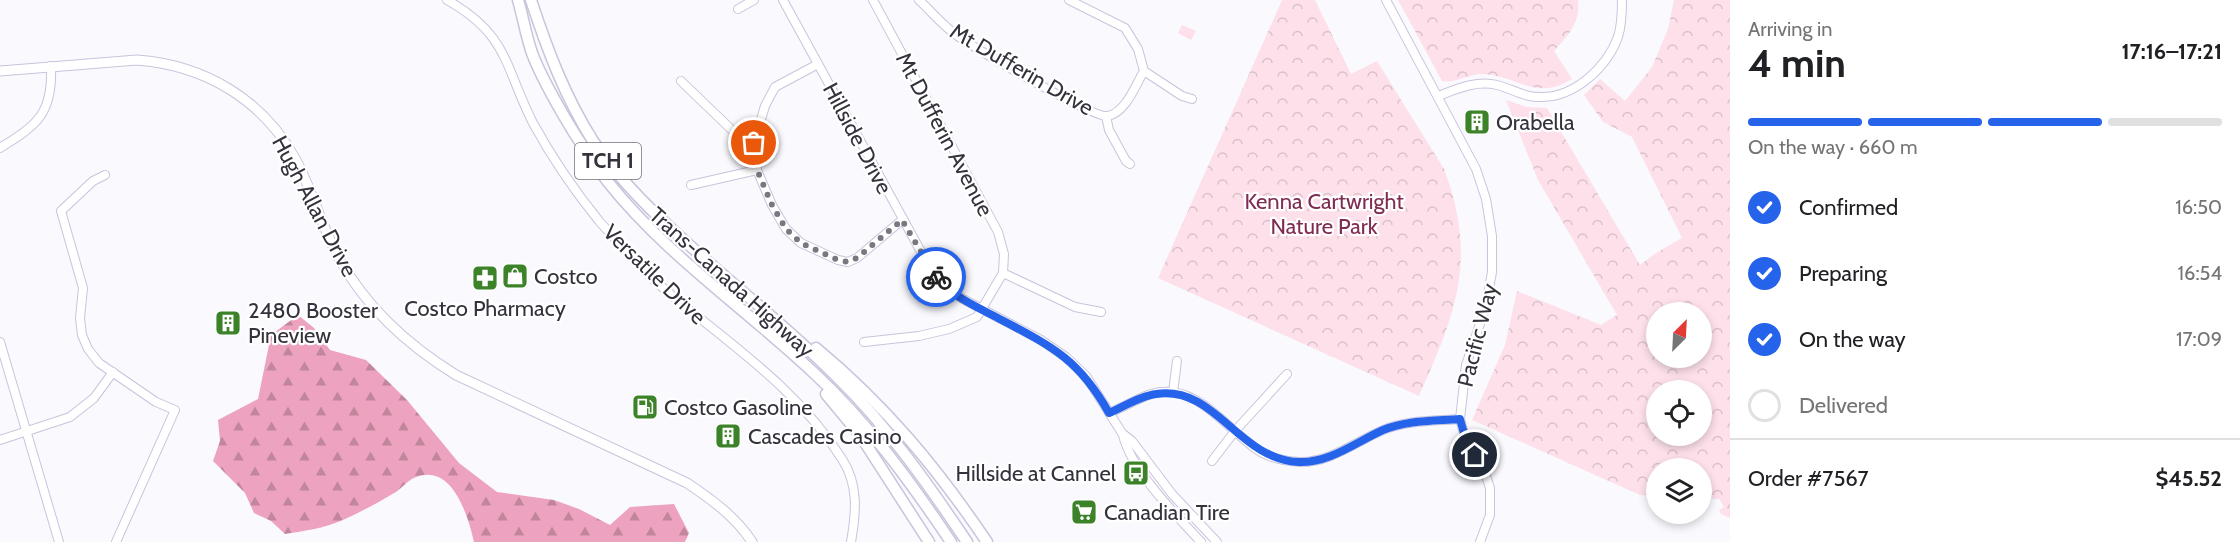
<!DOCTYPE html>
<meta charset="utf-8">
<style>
:root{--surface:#fff;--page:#f6f6f6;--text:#202124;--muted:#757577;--line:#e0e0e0;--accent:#2563eb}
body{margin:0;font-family:Cabin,sans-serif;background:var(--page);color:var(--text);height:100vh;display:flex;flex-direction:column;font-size:22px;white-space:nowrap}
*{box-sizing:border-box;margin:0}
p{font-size:20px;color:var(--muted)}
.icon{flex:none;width:33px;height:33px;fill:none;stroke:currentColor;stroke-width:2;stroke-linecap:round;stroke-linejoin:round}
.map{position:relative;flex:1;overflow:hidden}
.details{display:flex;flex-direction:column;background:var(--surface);width:510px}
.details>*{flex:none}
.needle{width:39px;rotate:24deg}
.tools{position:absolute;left:1646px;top:302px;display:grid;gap:12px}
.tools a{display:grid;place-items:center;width:66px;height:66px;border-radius:50%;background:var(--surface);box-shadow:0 3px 9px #0003;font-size:30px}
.pin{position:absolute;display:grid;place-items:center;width:51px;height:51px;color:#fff;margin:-26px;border:3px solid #fff;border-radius:50%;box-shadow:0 2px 6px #0007}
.courier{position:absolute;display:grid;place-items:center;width:60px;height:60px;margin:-30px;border:4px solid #2563eb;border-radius:50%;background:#fff;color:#222;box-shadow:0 2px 8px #0007}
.head em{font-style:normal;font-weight:800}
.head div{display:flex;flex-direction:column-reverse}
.head{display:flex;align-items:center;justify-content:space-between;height:102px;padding:0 18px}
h1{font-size:39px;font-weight:800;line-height:45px}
.bar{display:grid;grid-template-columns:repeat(4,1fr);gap:9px 6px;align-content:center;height:72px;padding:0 18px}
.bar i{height:8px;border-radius:4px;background:var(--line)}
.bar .selected{background:var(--accent)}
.bar p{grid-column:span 4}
.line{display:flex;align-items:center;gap:15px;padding:0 18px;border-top:2px solid var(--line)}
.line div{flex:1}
ol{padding:0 18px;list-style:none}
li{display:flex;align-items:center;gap:18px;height:66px}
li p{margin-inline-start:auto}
li .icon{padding:6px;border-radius:50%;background:var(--accent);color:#fff;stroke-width:4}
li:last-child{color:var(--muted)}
li i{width:33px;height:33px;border:3px solid var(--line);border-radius:50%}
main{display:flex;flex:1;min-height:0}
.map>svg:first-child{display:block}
.grass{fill:#fde0ea}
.forest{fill:url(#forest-firs)}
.park{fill:url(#park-crowns);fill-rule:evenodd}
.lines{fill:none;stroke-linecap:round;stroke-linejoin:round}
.minor-casing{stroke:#c8c4dc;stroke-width:10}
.major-casing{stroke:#c8c4dc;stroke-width:11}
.highway-casing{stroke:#c8c4dc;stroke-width:13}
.minor{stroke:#fff;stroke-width:8}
.major{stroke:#fff;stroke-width:9}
.highway{stroke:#fff;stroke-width:10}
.done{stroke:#797880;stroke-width:6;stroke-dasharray:0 10.8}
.route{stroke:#2563eb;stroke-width:8}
.labels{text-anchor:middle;stroke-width:4.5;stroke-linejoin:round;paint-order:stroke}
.shield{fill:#fff;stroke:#717076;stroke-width:1.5}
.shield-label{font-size:21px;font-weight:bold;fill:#34323c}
.street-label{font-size:22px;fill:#34323c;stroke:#fff}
.poi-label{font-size:22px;fill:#34323c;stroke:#fff;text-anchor:start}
.park-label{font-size:22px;fill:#802c52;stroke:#fff}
</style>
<main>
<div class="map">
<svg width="1730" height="542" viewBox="0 0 1730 542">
<defs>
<pattern id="forest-firs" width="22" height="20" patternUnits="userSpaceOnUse" patternTransform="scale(1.5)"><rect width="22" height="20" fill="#eda3bf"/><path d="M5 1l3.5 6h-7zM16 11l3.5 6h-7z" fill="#c1859c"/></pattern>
<pattern id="park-crowns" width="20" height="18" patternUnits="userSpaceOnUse" patternTransform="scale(1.5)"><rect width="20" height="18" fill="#fde0ea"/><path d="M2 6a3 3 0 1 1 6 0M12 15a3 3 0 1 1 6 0" fill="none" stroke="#d9c1ca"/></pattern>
</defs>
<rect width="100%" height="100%" fill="#faf9fe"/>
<polygon class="grass" points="1182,25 1196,31 1191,40 1178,33"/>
<path class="forest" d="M 298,315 L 314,328 L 330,350 L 366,360 L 407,400 L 459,463 L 497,492 L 554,500 L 579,509 L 610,525 L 630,507 L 674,504 L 689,533 L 685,542 L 474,542 C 468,516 452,461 414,478 C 407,481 402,488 396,492 C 379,502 361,512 343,520 C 324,528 305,531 285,534 L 271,521 L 254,513 L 245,493 L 213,461 L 220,441 L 218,420 L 258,399 L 271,335 Z"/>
<g class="park">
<path d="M 1282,0 L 1315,0 L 1351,74 L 1377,61 L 1444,169 C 1478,259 1456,313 1419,396 L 1158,278 Z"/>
<path d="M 1398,0 L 1578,0 C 1581,22 1568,36 1554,51 L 1572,79 C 1536,102 1517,75 1482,74 C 1469,74 1453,84 1442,81 Z"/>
<path d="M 1674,0 L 1730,0 L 1730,518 L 1721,514 L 1719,510 L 1724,507 L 1719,499 L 1701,498 L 1701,468 L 1656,468 L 1656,496 L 1640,495 L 1472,420 L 1505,345 L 1517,291 L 1601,325 L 1617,315 L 1538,180 L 1506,100 L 1527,107 L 1547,108 L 1640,265 L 1656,253 L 1682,238 L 1632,137 L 1603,122 L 1584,95 L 1600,79 L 1625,101 L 1652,67 L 1668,29 ZM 1656,312 L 1701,312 L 1701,357 L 1656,357 ZM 1656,390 L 1701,390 L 1701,435 L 1656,435 Z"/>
</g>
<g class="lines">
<defs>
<g id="minor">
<path d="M 447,0 C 509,35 504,66 533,123 C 552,158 574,190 599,221 C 617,241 635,262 655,281 C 721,339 794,383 842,459 C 859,485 856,513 851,542"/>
<polyline points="783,0 931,270 944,286 963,299 1041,340 1066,357 1086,376 1122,433 1132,441 1172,494 1217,542"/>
<path d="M 919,0 C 932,12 944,27 959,37 C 977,49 1094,119 1108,116 C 1126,112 1135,86 1144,71 L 1138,49 L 1125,28 L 1069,0"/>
<polyline points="1386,0 1476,169 1486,199 1492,236 1492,272 1486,306 1466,365 1460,419 1465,437 1486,476 1490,488 1490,515 1480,542"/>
<polyline points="738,9 754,0"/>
<polyline points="818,64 775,87 765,106 754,143 757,170 772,205 786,229 801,243 838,260 848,262 857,258 902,220"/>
<polyline points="1144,71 1182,96 1192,99"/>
<polyline points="681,81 735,133 754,143"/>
<path d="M 1438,96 C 1457,89 1476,80 1497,85 C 1513,89 1525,98 1542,97 C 1575,97 1607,67 1618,37 C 1622,25 1622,12 1622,0"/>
<polyline points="1106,116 1109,130 1126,161 1130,164"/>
<path d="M 0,148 C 37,125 53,114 51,66"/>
<polyline points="105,175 93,181 61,211 83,288 80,318 82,335 88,349 99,363 156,402 175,410 116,542"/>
<polyline points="691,185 757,170"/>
<polyline points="1003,273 1075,307 1101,312"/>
<polyline points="0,342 59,542"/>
<polyline points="864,342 919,336 949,329 977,317 1003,273 1004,254 998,232 873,0"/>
<polyline points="1173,392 1177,361"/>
<path d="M 1109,413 C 1123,407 1137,399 1151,394 C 1195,381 1225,427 1256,449 C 1267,457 1285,461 1299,462 C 1330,463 1355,442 1383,430 C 1407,420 1434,421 1460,419"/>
<path d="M 1123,435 C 1131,470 1176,515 1201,542"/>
<polyline points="0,440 70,417 94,398 113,372"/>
<polyline points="1212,461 1235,431 1287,374"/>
</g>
<path id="major" d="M 0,71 L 137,60 C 204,65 263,99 296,160 C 313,192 322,228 340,260 C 367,308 409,346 456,375 L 687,483 C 711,499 736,517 752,542"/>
<g id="highway">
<path d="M 518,0 C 523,17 526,36 532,53 C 540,75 553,97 565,118 C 578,140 592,161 608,182 C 666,255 746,309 814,373 C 868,423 910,481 951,542"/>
<path d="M 531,0 C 547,49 565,97 593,141 C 616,175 645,205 675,232 C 728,282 787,326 838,378 C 888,427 928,484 967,542"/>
<path d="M 816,348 C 885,405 937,468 987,542"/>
<polyline points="826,394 860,435 929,542"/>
</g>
</defs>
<use href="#minor" class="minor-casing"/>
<use href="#major" class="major-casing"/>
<use href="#highway" class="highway-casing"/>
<use href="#minor" class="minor"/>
<use href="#major" class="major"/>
<use href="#highway" class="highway"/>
</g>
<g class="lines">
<polyline class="done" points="754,143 757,170 772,205 786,229 801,243 838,260 848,262 857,258 902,220 936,277"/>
<path class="route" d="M 936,277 C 952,296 975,306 996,317 C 1051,346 1078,358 1109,413 C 1123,407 1140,396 1156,394 C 1216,385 1237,459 1299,462 C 1330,463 1356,442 1383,430 C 1407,420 1434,421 1460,419 L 1465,437 L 1475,455"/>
</g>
<defs>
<symbol id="building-square" viewBox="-11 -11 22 22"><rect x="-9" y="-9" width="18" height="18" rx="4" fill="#3b8228" stroke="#fff"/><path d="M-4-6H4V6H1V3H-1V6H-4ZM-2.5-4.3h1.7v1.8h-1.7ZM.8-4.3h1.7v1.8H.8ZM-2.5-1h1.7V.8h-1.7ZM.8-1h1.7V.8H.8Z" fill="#fff"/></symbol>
<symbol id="shop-square" viewBox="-11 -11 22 22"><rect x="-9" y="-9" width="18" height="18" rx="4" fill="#3b8228" stroke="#fff"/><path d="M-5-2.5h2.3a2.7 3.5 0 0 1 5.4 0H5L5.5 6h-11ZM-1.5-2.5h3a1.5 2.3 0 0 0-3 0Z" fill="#fff"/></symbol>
<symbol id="pharmacy-square" viewBox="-11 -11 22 22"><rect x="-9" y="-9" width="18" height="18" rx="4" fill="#3b8228" stroke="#fff"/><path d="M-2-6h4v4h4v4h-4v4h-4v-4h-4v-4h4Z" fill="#fff"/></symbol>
<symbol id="fuel-square" viewBox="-11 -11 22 22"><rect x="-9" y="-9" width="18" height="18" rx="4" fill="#3b8228" stroke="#fff"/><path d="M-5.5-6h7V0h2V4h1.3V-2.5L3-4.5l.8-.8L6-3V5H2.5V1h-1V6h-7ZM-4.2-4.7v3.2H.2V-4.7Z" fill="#fff"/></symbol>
<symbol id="bus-square" viewBox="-11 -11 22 22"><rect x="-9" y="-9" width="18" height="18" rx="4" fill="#3b8228" stroke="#fff"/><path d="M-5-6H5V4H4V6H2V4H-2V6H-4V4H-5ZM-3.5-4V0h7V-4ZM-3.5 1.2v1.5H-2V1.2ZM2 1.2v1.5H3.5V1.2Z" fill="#fff"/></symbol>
<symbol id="supermarket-square" viewBox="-11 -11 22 22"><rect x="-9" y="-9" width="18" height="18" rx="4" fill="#3b8228" stroke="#fff"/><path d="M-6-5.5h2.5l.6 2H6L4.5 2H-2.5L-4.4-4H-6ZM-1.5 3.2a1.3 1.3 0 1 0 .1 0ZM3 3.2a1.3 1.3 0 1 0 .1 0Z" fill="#fff"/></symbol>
</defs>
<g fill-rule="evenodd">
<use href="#building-square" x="1462" y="107" width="30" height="30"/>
<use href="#shop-square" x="500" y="261" width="30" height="30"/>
<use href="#pharmacy-square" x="470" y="263" width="30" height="30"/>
<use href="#building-square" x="213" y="308" width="30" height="30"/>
<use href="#fuel-square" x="630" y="392" width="30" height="30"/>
<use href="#building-square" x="713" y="421" width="30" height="30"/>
<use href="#bus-square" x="1121" y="458" width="30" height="30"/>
<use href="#supermarket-square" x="1069" y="497" width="30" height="30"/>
</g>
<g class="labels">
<rect class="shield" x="575" y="143" width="66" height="36" rx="4.5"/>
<g class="shield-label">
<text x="608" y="168">TCH 1</text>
</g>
<g class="street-label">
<text transform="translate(1022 69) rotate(30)" y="8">Mt Dufferin Drive</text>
<text transform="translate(945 134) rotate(62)" y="8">Mt Dufferin Avenue</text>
<text transform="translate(858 138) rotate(62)" y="8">Hillside Drive</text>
<text transform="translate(315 206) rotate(62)" y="8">Hugh Allan Drive</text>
<text transform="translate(655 274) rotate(44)" y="8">Versatile Drive</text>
<text transform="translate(732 282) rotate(42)" y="8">Trans-Canada Highway</text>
<text transform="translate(1477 335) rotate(-76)" y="8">Pacific Way</text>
</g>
<g class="poi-label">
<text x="1496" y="130">Orabella</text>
<text x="534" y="284">Costco</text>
<text x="485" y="316" text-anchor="middle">Costco Pharmacy</text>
<text x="248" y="318">2480 Booster<tspan x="248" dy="25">Pineview</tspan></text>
<text x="664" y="415">Costco Gasoline</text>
<text x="748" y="444">Cascades Casino</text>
<text x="1116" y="481" text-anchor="end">Hillside at Cannel</text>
<text x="1104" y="520">Canadian Tire</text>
</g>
<g class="park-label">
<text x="1324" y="209">Kenna Cartwright<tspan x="1324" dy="25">Nature Park</tspan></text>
</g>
</g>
</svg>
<div class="tools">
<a><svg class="needle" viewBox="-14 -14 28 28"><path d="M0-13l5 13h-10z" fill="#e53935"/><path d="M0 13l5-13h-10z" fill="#757577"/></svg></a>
<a><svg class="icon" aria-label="locate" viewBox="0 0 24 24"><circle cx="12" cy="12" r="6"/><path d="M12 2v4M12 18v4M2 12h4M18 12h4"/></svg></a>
<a><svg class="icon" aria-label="layers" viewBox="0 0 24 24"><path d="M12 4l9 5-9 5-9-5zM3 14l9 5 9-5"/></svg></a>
</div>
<div class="pin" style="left:754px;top:143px;background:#ea580c"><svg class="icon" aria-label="bag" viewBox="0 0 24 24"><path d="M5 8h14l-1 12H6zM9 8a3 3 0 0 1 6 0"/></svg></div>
<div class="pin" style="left:1475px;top:455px;background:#1f2937"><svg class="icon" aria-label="home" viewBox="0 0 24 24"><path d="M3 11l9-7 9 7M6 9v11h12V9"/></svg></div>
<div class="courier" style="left:936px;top:277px"><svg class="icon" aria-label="bike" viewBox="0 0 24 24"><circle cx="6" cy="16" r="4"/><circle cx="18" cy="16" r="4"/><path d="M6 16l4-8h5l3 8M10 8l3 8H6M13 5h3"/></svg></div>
</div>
<section class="details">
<div class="head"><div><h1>4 min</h1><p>Arriving in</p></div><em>17:16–17:21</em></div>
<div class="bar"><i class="selected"></i><i class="selected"></i><i class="selected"></i><i></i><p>On the way · 660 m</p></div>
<ol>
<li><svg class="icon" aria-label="check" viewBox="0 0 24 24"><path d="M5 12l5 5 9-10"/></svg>Confirmed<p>16:50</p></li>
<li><svg class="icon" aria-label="check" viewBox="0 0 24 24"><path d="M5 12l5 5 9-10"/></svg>Preparing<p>16:54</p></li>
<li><svg class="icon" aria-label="check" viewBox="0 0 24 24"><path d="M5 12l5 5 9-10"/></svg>On the way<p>17:09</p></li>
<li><i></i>Delivered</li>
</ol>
<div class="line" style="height:78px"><div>Order #7567</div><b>$45.52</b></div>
</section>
</main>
